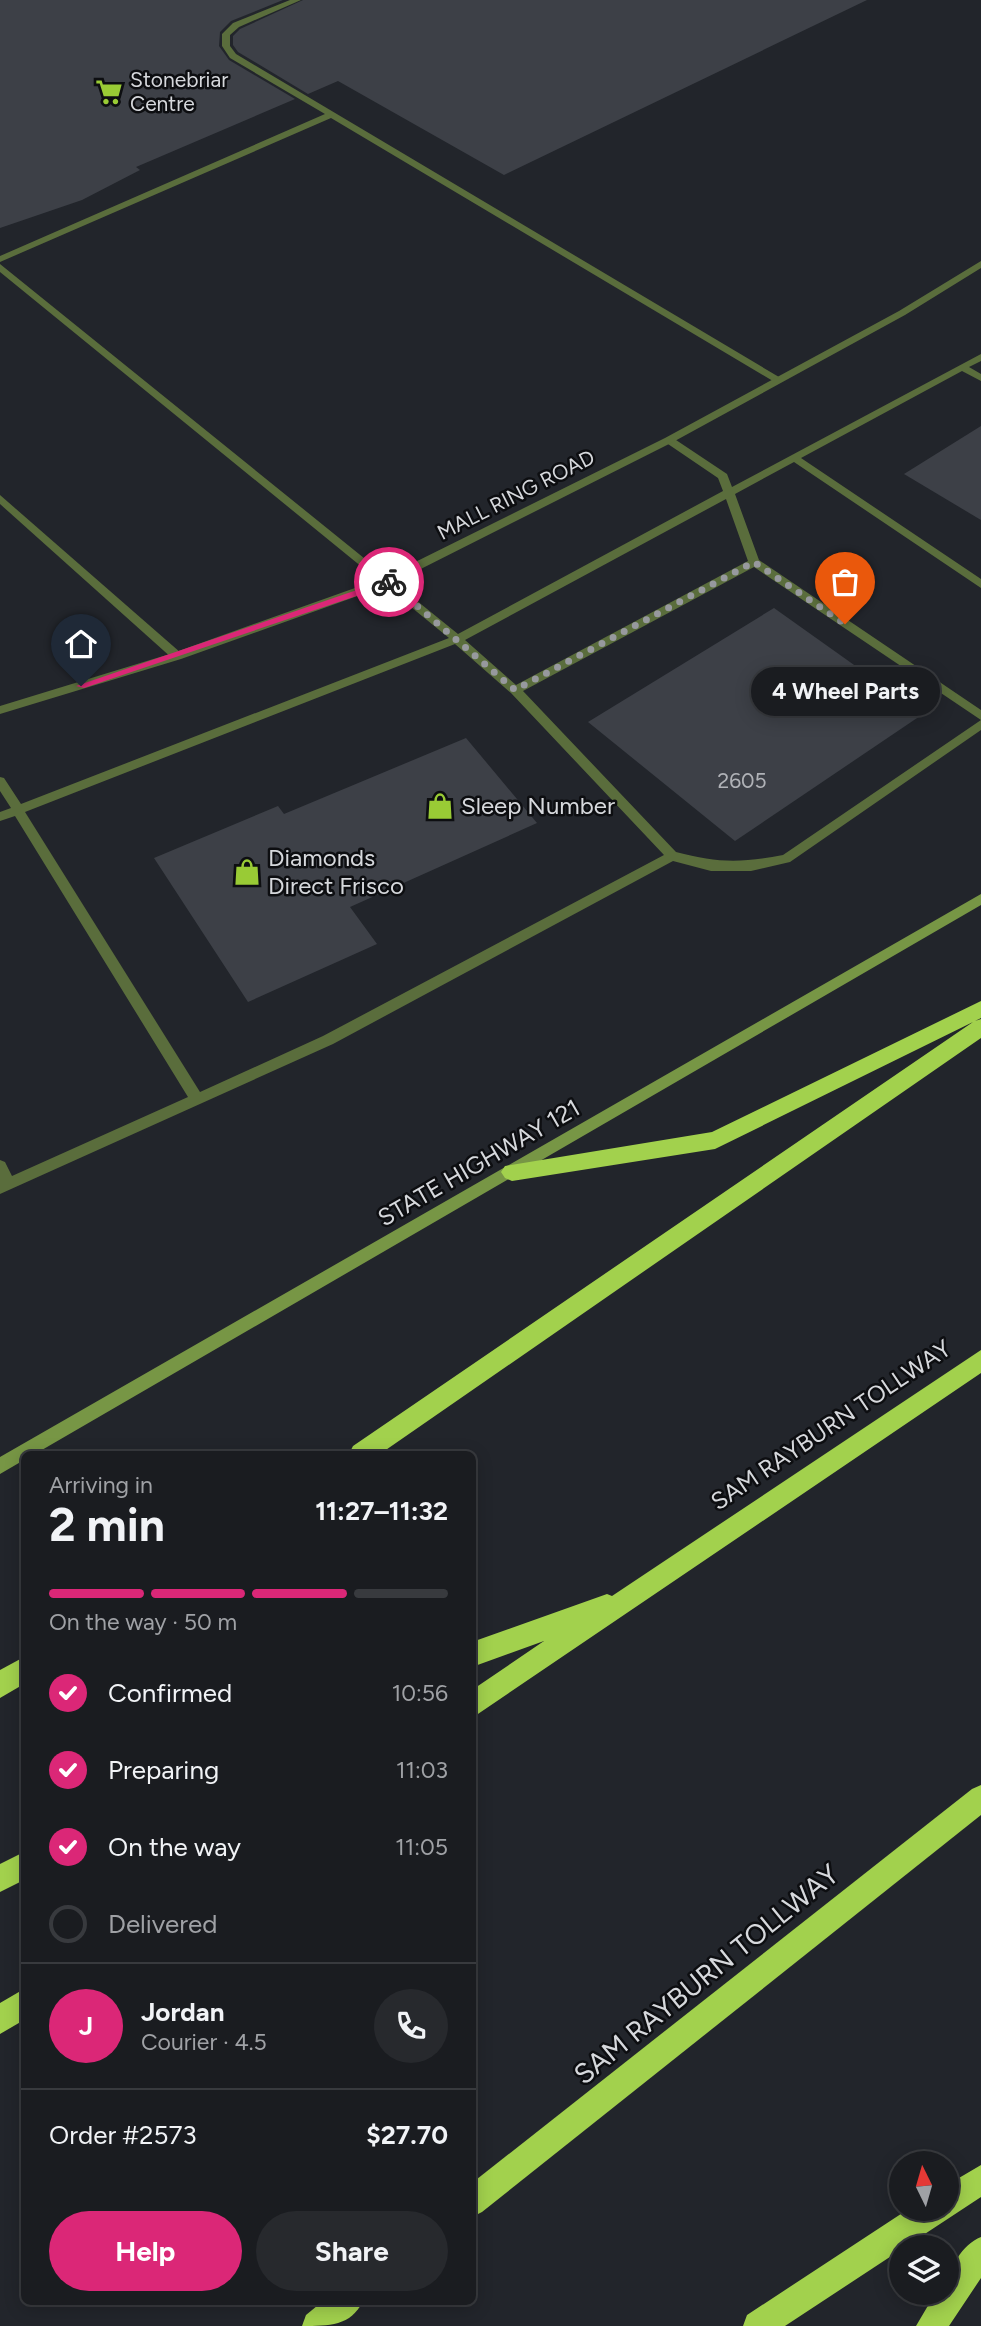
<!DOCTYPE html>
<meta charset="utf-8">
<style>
:root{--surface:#1a1c20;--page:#27292d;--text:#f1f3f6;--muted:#9fa1a5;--line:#383a3e;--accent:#db2777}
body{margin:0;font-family:Figtree,sans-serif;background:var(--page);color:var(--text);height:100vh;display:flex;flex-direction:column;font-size:26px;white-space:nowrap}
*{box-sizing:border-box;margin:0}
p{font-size:23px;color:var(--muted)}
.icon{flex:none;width:38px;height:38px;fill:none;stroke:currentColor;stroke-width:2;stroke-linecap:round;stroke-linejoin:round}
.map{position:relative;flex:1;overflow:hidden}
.details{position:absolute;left:21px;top:1451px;width:455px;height:854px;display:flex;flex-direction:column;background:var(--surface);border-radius:10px;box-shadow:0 4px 18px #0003,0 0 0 2px var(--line)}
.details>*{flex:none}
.needle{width:46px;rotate:355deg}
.buttons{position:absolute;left:889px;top:2151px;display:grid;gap:14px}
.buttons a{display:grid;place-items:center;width:70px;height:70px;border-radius:50%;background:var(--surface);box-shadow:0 4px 18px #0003,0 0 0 2px var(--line);font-size:35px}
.pin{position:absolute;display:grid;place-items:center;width:60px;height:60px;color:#fff;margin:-72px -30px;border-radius:50% 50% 50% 0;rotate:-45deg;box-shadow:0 0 7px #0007}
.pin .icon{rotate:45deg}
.courier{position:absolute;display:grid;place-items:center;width:70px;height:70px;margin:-35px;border:5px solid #db2777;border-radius:50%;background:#fff;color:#222;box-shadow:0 2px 9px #0007}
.bubble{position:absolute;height:49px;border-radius:24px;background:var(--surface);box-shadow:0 4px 18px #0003,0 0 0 2px var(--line);font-size:23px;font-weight:700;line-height:49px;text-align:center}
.overview em{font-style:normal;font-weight:700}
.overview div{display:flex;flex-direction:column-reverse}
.overview{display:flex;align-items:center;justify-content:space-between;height:119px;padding:0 28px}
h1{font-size:46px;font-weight:700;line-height:52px}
.bar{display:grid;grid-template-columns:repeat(4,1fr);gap:10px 7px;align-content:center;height:84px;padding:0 28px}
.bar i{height:9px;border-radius:5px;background:var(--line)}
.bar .active{background:var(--accent)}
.bar p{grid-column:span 4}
.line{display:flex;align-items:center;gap:18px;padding:0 28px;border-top:2px solid var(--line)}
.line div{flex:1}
.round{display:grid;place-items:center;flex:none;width:74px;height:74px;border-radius:37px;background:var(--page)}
ol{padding:0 28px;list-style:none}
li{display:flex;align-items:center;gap:21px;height:77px}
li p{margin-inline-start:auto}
li .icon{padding:7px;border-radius:50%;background:var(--accent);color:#fff;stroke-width:4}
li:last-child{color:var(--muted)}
li i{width:38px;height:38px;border:4px solid var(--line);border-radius:50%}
.primary-button{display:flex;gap:14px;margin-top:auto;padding:14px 28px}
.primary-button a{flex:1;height:80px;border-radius:42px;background:var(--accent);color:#fff;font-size:28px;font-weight:700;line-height:80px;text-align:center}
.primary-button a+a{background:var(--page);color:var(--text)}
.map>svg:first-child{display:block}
.building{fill:#3d4047}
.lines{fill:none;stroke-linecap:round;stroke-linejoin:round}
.lane{fill:#5a6d3c;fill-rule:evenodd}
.street{fill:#5a6d3c;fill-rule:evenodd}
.secondary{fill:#779645;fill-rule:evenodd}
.highway{fill:#a2d14d;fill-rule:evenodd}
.route{fill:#db2777}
.done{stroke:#97999e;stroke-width:7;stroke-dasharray:0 12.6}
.labels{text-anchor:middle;stroke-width:5;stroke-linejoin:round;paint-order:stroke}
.far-poi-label{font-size:21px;fill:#d6d8dc;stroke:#0d0e11;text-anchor:start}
.far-street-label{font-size:21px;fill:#d6d8dc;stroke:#0d0e11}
.number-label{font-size:21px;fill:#b0b2b7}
.poi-label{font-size:24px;fill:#d6d8dc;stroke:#0d0e11;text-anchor:start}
.street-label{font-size:24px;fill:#d6d8dc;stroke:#0d0e11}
.near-street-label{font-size:28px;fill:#d6d8dc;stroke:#0d0e11}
</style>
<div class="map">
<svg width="981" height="2326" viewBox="0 0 981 2326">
<rect width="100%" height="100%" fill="#22252b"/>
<g class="building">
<polygon points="0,0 283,0 231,21 220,32 219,46 229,60 295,99 136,167 140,170 82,200 0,228"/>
<polygon points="303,0 867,0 504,175 338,81 308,94 238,52 233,45 233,36 240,29"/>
<polygon points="981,426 981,520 904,474"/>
<polygon points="774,608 923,714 735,841 588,722"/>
<polygon points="466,738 537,823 350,907 377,944 248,1002 154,858 278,806 284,814"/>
</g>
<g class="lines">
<g class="lane">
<polygon points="290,0 301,0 239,27 230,35 230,46 236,54 779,377 779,381 773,381 331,118 0,262 0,256 325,114 230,58 222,46 222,34 233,23"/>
<path d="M 0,264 L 458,634 L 723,491 L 718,478 L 665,442 L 665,438 L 673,438 L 727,474 L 732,487 L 981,354 L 981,361 L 969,367 L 981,374 L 981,381 L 962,371 L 801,458 L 981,579 L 981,588 L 794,462 L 735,494 L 759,560 L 981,710 L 981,730 L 790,862 L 751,871 L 711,871 L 673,861 L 333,1044 L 0,1194 L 0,1160 L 5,1162 L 12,1176 L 188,1097 L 15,816 L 0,821 L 0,812 L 11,808 L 0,791 L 0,777 L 4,778 L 21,804 L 449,638 L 0,272 ZM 726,499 L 748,561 L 516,685 L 465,640 ZM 754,567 L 981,720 L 783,855 C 741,863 717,863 676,852 L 523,691 ZM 455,644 L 511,693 L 664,855 L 323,1036 L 200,1092 L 25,812 Z"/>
<polygon points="0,495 181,653 181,659 173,659 0,504"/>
</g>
<polygon class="street" points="981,261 981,268 905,315 673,442 391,584 181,659 0,714 0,706 173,653 383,578 665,438 899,311"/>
<polygon class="secondary" points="981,894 981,905 35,1454 24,1454 24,1460 0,1474 0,1457"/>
<g class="highway">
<polygon points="981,1001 981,1018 975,1021 981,1019 981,1038 380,1454 349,1454 353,1446 973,1022 715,1149 512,1181 505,1178 501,1172 505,1166 712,1132"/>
<polygon points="981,1350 981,1373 472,1718 472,1690 544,1641 472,1667 472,1642 607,1594 612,1596"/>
<polygon points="24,1657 24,1684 0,1698 0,1670"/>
<polygon points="981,1785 981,1815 482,2212 472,2217 472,2183 972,1789"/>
<polygon points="24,1852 24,1880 0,1892 0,1864"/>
<polygon points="24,1989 24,2020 0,2034 0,2003"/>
<polygon points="981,2165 981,2197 785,2326 743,2326 747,2315 910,2208 947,2208 947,2185"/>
<path d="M 981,2237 L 981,2278 L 949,2326 L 916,2326 L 936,2292 L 947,2292 C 947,2271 961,2245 981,2237 Z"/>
<path d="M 323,2301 L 363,2301 C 351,2326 329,2326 302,2326 L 306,2315 Z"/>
</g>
</g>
<polygon class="route" points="389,579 392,584 84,688 76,686"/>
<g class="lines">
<polyline class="done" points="389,582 515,690 754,562 845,624"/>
</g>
<defs>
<symbol id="supermarket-bare" viewBox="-9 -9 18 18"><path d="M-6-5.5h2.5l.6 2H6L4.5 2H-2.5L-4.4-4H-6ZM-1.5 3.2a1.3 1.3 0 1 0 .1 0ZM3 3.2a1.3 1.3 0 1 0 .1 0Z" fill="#99cb35" stroke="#0d0e11" stroke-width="2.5" paint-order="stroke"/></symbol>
<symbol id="shop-bare" viewBox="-9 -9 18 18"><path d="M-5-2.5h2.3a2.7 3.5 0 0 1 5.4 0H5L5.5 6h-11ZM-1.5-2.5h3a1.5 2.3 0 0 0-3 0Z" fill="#99cb35" stroke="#0d0e11" stroke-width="2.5" paint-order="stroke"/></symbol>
</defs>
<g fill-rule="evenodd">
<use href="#supermarket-bare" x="90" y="73" width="38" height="38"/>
<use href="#shop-bare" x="421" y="787" width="38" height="38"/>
<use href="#shop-bare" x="228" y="853" width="38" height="38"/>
</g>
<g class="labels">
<g class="far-poi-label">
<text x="130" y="87">Stonebriar<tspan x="130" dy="24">Centre</tspan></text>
</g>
<g class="far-street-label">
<text transform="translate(516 495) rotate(-27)" y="7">MALL RING ROAD</text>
</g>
<g class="number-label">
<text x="742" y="788">2605</text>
</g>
<g class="poi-label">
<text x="461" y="814">Sleep Number</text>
<text x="268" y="866">Diamonds<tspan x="268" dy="28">Direct Frisco</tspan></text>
</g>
<g class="street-label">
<text transform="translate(479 1163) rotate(-30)" y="8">STATE HIGHWAY 121</text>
<text transform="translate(831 1425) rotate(-34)" y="8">SAM RAYBURN TOLLWAY</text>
</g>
<g class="near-street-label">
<text transform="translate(706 1974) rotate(-39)" y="10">SAM RAYBURN TOLLWAY</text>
</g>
</g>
</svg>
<div class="buttons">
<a><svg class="needle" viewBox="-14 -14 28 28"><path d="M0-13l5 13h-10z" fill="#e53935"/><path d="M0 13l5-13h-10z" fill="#9fa1a5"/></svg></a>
<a><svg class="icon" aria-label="layers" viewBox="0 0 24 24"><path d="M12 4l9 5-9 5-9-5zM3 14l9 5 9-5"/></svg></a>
</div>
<div class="pin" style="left:845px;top:624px;background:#ea580c"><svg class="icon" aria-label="bag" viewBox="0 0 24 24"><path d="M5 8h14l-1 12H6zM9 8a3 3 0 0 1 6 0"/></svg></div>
<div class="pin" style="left:81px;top:686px;background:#1f2937"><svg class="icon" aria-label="home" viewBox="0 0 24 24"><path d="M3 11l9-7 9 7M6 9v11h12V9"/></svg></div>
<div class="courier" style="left:389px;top:582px"><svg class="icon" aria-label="bike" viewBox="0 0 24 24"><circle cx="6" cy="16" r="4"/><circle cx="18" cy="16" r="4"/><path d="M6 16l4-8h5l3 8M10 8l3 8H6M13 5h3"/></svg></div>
<div class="bubble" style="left:751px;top:667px;width:189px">4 Wheel Parts</div>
<section class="details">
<div class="overview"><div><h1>2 min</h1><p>Arriving in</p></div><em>11:27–11:32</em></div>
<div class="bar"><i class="active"></i><i class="active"></i><i class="active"></i><i></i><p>On the way · 50 m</p></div>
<ol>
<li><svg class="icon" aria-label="check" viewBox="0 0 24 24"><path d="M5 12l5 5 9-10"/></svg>Confirmed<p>10:56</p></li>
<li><svg class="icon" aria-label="check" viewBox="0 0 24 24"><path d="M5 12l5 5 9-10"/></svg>Preparing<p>11:03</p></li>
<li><svg class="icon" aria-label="check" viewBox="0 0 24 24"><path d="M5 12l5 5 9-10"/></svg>On the way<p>11:05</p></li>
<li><i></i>Delivered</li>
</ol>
<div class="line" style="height:126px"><b class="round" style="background:var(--accent);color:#fff">J</b><div><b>Jordan</b><p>Courier · 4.5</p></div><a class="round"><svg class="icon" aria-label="phone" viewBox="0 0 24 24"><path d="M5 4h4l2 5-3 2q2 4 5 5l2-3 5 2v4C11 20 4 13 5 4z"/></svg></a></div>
<div class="line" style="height:91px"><div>Order #2573</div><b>$27.70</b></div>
<div class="primary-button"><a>Help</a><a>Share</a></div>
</section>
</div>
